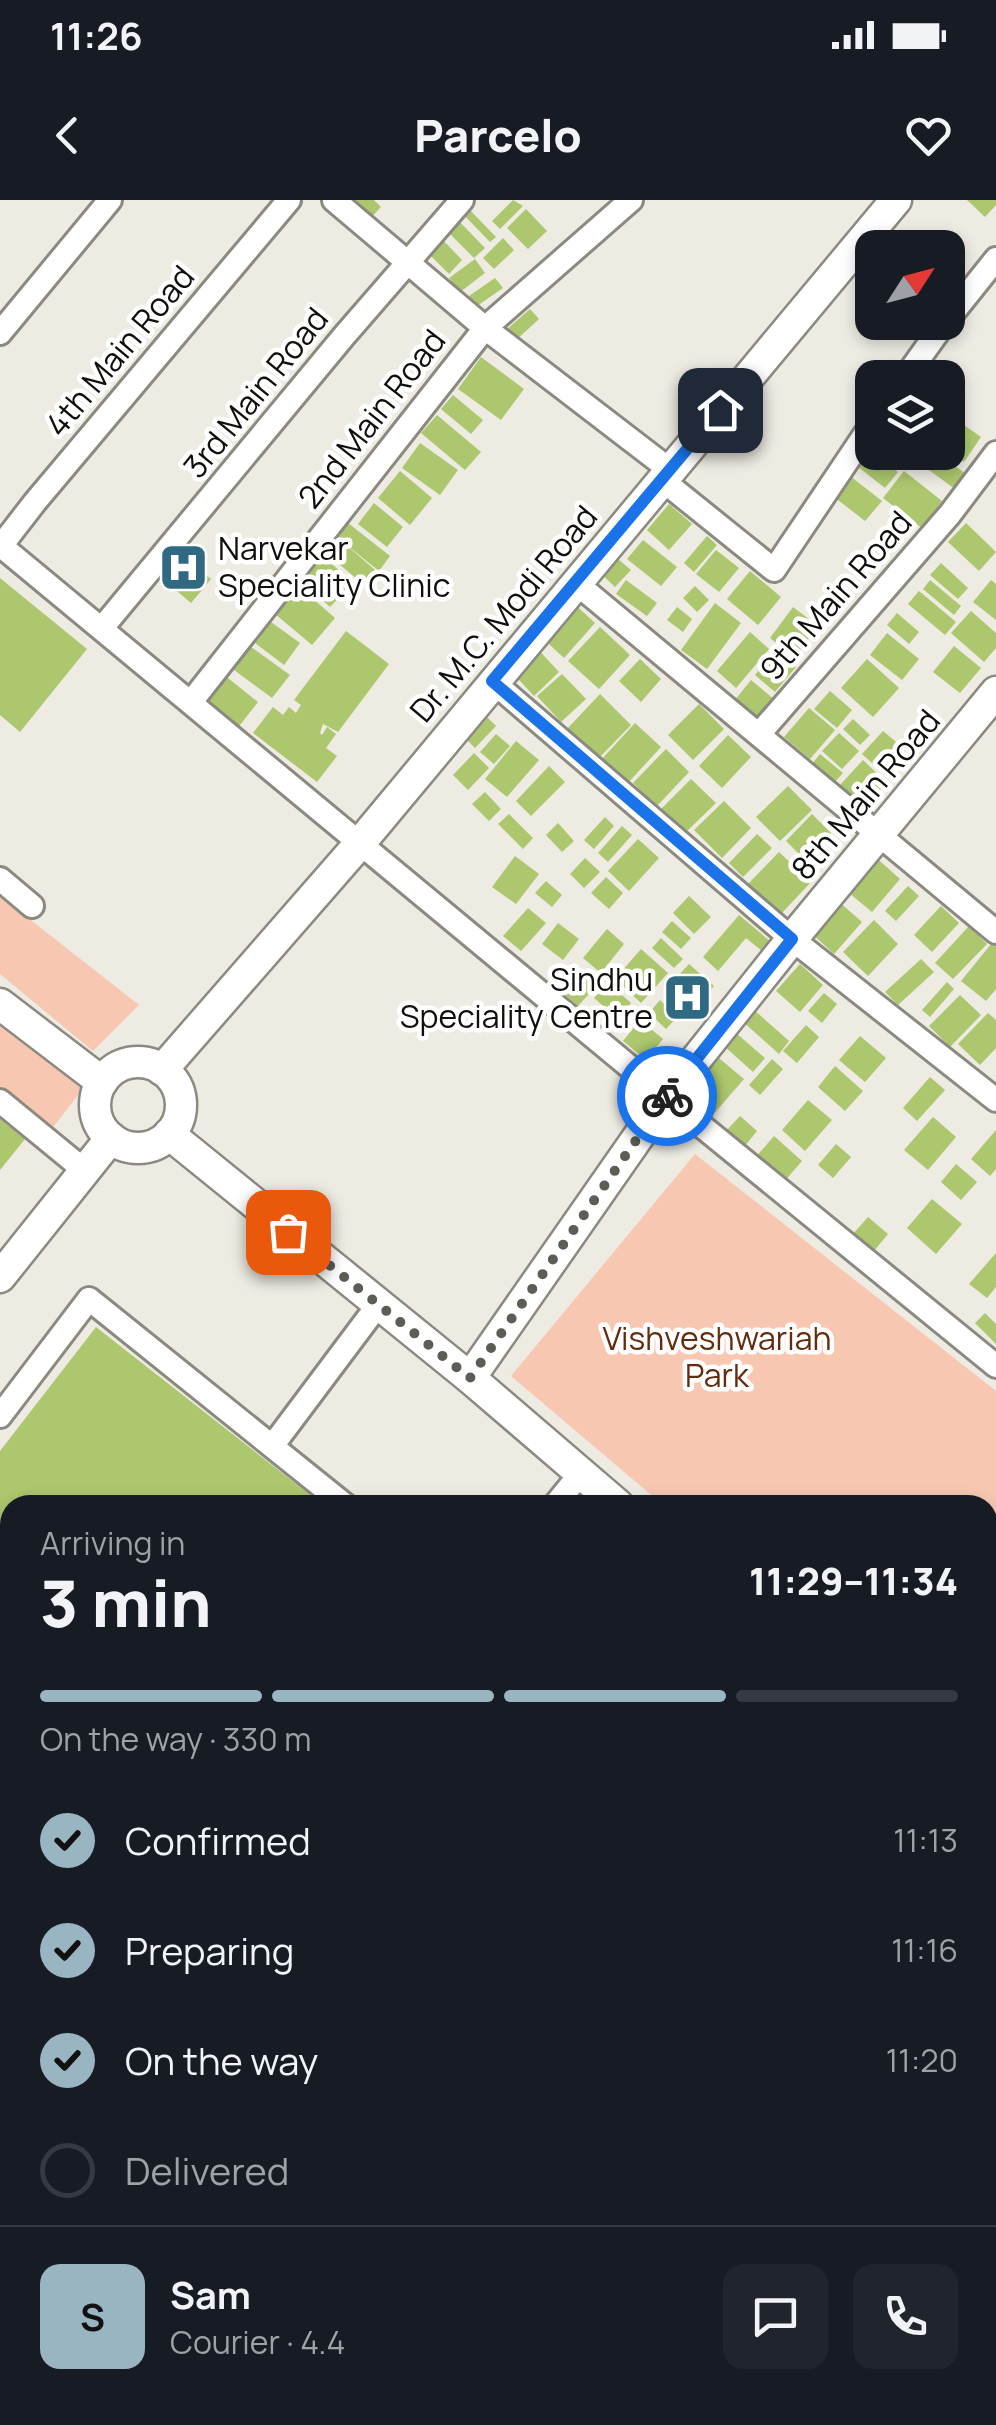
<!DOCTYPE html>
<meta charset="utf-8">
<style>
:root{--surface:#171b24;--page:#20242c;--text:#f1f3f6;--muted:#9ea1a6;--line:#363941;--accent:#9ab5c2}
body{margin:0;font-family:Manrope,sans-serif;background:var(--page);color:var(--text);height:100vh;display:flex;flex-direction:column;font-size:38px;white-space:nowrap}
*{box-sizing:border-box;margin:0}
p{font-size:32px;color:var(--muted)}
.icon{flex:none;width:55px;height:55px;fill:none;stroke:currentColor;stroke-width:2;stroke-linecap:round;stroke-linejoin:round}
.map{position:relative;flex:1;overflow:hidden}
.sheet{position:absolute;left:0px;top:1295px;width:998px;height:930px;display:flex;flex-direction:column;background:var(--surface);border-radius:30px 30px 0 0;box-shadow:0 5px 15px #0003}
.sheet>*{flex:none}
.needle{width:65px;rotate:54deg}
.tools{position:absolute;left:855px;top:30px;display:grid;gap:20px}
.tools a{display:grid;place-items:center;width:110px;height:110px;border-radius:20px;background:var(--surface);box-shadow:0 5px 15px #0003;font-size:50px}
.pin{position:absolute;display:grid;place-items:center;width:85px;height:85px;color:#fff;margin:-42px;border-radius:20px;box-shadow:0 5px 15px #0006}
.courier{position:absolute;display:grid;place-items:center;width:100px;height:100px;margin:-50px;border:8px solid #1a73e8;border-radius:50%;background:#fff;color:#222;box-shadow:0 2px 12px #0007}
.headline em{font-style:normal;font-weight:800}
.headline div{display:flex;flex-direction:column-reverse}
.headline{display:flex;align-items:center;justify-content:space-between;height:170px;padding:0 40px}
h1{font-size:65px;font-weight:800;line-height:75px}
.bar{display:grid;grid-template-columns:repeat(4,1fr);gap:15px 10px;align-content:center;height:120px;padding:0 40px}
.bar i{height:12px;border-radius:8px;background:var(--line)}
.bar .active{background:var(--accent)}
.bar p{grid-column:span 4}
.line{display:flex;align-items:center;gap:25px;padding:0 40px;border-top:2px solid var(--line)}
.line div{flex:1}
.round{display:grid;place-items:center;flex:none;width:105px;height:105px;border-radius:20px;background:var(--page)}
ol{padding:0 40px;list-style:none}
li{display:flex;align-items:center;gap:30px;height:110px}
li p{margin-inline-start:auto}
li .icon{padding:10px;border-radius:50%;background:var(--accent);color:#111;stroke-width:4}
li:last-child{color:var(--muted)}
li i{width:55px;height:55px;border:5px solid var(--line);border-radius:50%}
.status{display:flex;justify-content:space-between;align-items:center;height:70px;padding:0 50px;background:var(--surface);direction:ltr}
.status svg{height:28px;fill:currentColor}
header{display:flex;justify-content:space-between;align-items:center;height:130px;padding:0 40px;background:var(--surface);font-size:45px;font-weight:800}
.map>svg:first-child{display:block}
.green{fill:#f7c7b2}
.building{fill:#acc76e}
.lines{fill:none;stroke-linecap:round;stroke-linejoin:round}
.street-casing{stroke:#8b8980;stroke-width:28}
.secondary-casing{stroke:#8b8980;stroke-width:35}
.street{stroke:#fff;stroke-width:22}
.secondary{stroke:#fff;stroke-width:30}
.done{stroke:#5d5c57;stroke-width:10;stroke-dasharray:0 18}
.route{stroke:#1a73e8;stroke-width:12}
.labels{text-anchor:middle;stroke-width:9;stroke-linejoin:round;paint-order:stroke}
.street-label{font-size:32px;fill:#100f0c;stroke:#fff}
.poi-label{font-size:32px;fill:#100f0c;stroke:#fff;text-anchor:start}
.park-label{font-size:32px;fill:#632c0f;stroke:#fff}
</style>
<div class="status"><b>11:26</b><svg viewBox="0 0 49 12"><path d="M0 12V9h3v3zM5 12V6h3v6zM10 12V3h3v9zM15 12V0h3v12zM26 1h20v11H26zM47 4h2v5h-2z"/></svg></div>
<header><svg class="icon" aria-label="back" viewBox="0 0 24 24"><path d="M15 5l-7 7 7 7"/></svg>Parcelo<svg class="icon" aria-label="heart" viewBox="0 0 24 24"><path d="M12 20l-8-8c-3-5 5-10 8-4 3-6 11-1 8 4z"/></svg></header>
<div class="map">
<svg width="996" height="2225" viewBox="0 0 996 2225">
<rect width="100%" height="100%" fill="#edebe2"/>
<g class="green">
<polygon points="0,696 139,805 93,851 0,774"/>
<polygon points="0,805 90,880 50,931 0,890"/>
<polygon points="695,954 996,1191 996,1513 988,1523 988,1305 663,1305 511,1176"/>
</g>
<g class="building">
<polygon points="356,0 374,0 381,7 367,22 350,7"/>
<polygon points="513,0 523,6 500,29 492,21"/>
<polygon points="967,0 996,0 996,5 985,17"/>
<polygon points="466,6 496,37 490,42 460,11"/>
<polygon points="526,9 547,31 528,49 507,28"/>
<polygon points="454,16 485,48 474,58 443,27"/>
<polygon points="440,37 462,60 449,74 426,51"/>
<polygon points="503,38 514,50 494,69 483,58"/>
<polygon points="475,59 485,73 460,92 449,78"/>
<polygon points="495,78 503,88 477,106 469,96"/>
<polygon points="530,109 539,119 515,141 506,130"/>
<polygon points="481,157 524,189 501,220 458,189"/>
<polygon points="453,195 483,220 471,234 441,209"/>
<polygon points="948,214 981,237 964,262 948,250"/>
<polygon points="437,215 481,252 465,270 421,233"/>
<polygon points="420,243 458,270 440,295 402,268"/>
<polygon points="861,243 898,272 885,288 848,259"/>
<polygon points="925,252 936,252 966,274 955,289 918,262"/>
<polygon points="400,271 432,298 410,325 378,298"/>
<polygon points="904,271 942,301 922,328 883,298"/>
<polygon points="845,272 882,301 865,321 829,293"/>
<polygon points="374,303 403,327 387,347 358,324"/>
<polygon points="669,304 692,324 669,350 647,330"/>
<polygon points="348,323 390,356 379,371 343,342 375,370 363,384 327,354"/>
<polygon points="966,323 996,352 979,371 948,342"/>
<polygon points="707,336 717,345 694,372 684,363"/>
<polygon points="643,340 677,367 661,386 627,359"/>
<polygon points="716,350 739,368 719,392 696,374"/>
<polygon points="178,351 211,379 191,403 157,374"/>
<polygon points="612,354 631,370 615,387 597,370"/>
<polygon points="324,357 353,383 330,407 302,380"/>
<polygon points="941,363 968,388 958,399 930,375"/>
<polygon points="750,371 781,397 758,425 727,399"/>
<polygon points="0,378 87,449 20,532 0,515"/>
<polygon points="626,380 657,403 647,416 616,394"/>
<polygon points="930,380 961,406 954,415 923,389"/>
<polygon points="991,380 996,384 996,420 973,402"/>
<polygon points="297,385 335,418 312,445 274,413"/>
<polygon points="695,386 709,400 697,412 683,398"/>
<polygon points="919,391 956,422 945,435 908,404"/>
<polygon points="568,398 595,423 564,458 537,433"/>
<polygon points="715,403 741,423 707,469 681,450"/>
<polygon points="677,407 692,419 683,432 667,420"/>
<polygon points="793,407 818,426 795,457 770,438"/>
<polygon points="971,411 996,433 996,448 984,462 951,433"/>
<polygon points="897,413 919,432 909,444 887,425"/>
<polygon points="271,422 300,443 284,465 255,443"/>
<polygon points="600,427 630,455 599,489 568,461"/>
<polygon points="346,431 389,464 338,532 323,524 320,533 322,535 327,527 336,534 326,548 337,556 317,582 253,533 273,507 283,515 289,507 296,513 301,505 294,500"/>
<polygon points="750,432 769,449 736,488 717,471"/>
<polygon points="887,433 919,459 902,480 870,455"/>
<polygon points="247,444 290,475 272,498 230,467"/>
<polygon points="533,444 559,472 534,496 508,468"/>
<polygon points="954,446 981,468 960,493 933,472"/>
<polygon points="776,450 796,467 775,492 755,475"/>
<polygon points="640,459 661,479 641,502 619,481"/>
<polygon points="867,459 899,488 873,517 841,488"/>
<polygon points="223,474 258,502 237,529 202,501"/>
<polygon points="562,474 586,499 561,522 537,496"/>
<polygon points="751,480 775,500 759,520 735,500"/>
<polygon points="830,491 852,510 837,528 814,509"/>
<polygon points="600,494 631,525 597,560 566,530"/>
<polygon points="699,504 724,529 693,560 668,535"/>
<polygon points="809,508 835,530 810,559 784,537"/>
<polygon points="482,512 496,526 475,548 461,534"/>
<polygon points="853,519 870,535 860,545 843,529"/>
<polygon points="635,523 661,547 627,584 601,560"/>
<polygon points="883,531 901,546 880,570 862,554"/>
<polygon points="839,533 859,551 842,569 822,551"/>
<polygon points="496,534 510,546 494,564 480,552"/>
<polygon points="728,535 751,557 722,588 699,566"/>
<polygon points="516,541 539,560 507,597 485,579"/>
<polygon points="666,549 689,572 657,606 633,583"/>
<polygon points="474,553 489,568 468,590 453,575"/>
<polygon points="820,554 843,573 834,583 812,564"/>
<polygon points="863,560 887,583 864,607 840,585"/>
<polygon points="549,566 565,582 531,616 516,601"/>
<polygon points="691,579 716,603 684,634 660,610"/>
<polygon points="788,586 812,610 780,641 756,617"/>
<polygon points="485,592 501,609 489,621 472,604"/>
<polygon points="724,601 751,628 722,658 694,630"/>
<polygon points="509,614 533,638 523,649 498,624"/>
<polygon points="812,614 831,633 805,660 786,641"/>
<polygon points="605,617 614,626 594,649 584,640"/>
<polygon points="558,623 574,641 562,652 546,635"/>
<polygon points="622,626 632,635 608,662 598,653"/>
<polygon points="757,634 772,648 743,677 729,663"/>
<polygon points="638,639 659,658 629,691 608,671"/>
<polygon points="779,652 811,682 780,715 748,684"/>
<polygon points="872,654 900,679 872,712 843,688"/>
<polygon points="515,656 539,674 516,704 492,687"/>
<polygon points="585,658 600,672 584,688 570,674"/>
<polygon points="606,677 623,693 609,709 591,693"/>
<polygon points="546,681 562,695 552,707 535,693"/>
<polygon points="908,686 919,696 896,721 885,711"/>
<polygon points="689,696 711,717 694,734 673,713"/>
<polygon points="837,700 862,722 834,754 809,731"/>
<polygon points="941,706 959,723 932,752 914,735"/>
<polygon points="528,708 546,723 521,751 503,736"/>
<polygon points="739,715 771,742 762,751 746,738 718,771 703,757"/>
<polygon points="874,720 898,744 868,776 843,752"/>
<polygon points="672,721 691,738 681,749 662,732"/>
<polygon points="558,723 579,739 563,760 542,744"/>
<polygon points="969,726 987,744 953,779 935,763"/>
<polygon points="607,729 624,744 601,773 583,758"/>
<polygon points="661,738 683,759 674,768 652,748"/>
<polygon points="992,743 996,746 996,789 986,801 961,781"/>
<polygon points="641,749 668,773 641,803 615,779"/>
<polygon points="921,759 934,772 898,805 885,792"/>
<polygon points="571,763 596,786 578,806 553,784"/>
<polygon points="689,764 714,786 703,799 677,777"/>
<polygon points="800,764 823,785 800,812 776,791"/>
<polygon points="673,779 697,801 688,810 664,788"/>
<polygon points="947,782 954,789 930,817 922,810"/>
<polygon points="608,783 631,803 618,819 594,798"/>
<polygon points="824,793 837,804 822,823 808,811"/>
<polygon points="960,795 981,815 950,847 929,826"/>
<polygon points="660,800 678,816 666,829 649,813"/>
<polygon points="753,809 789,841 779,854 742,821"/>
<polygon points="988,813 996,820 996,848 980,865 958,844"/>
<polygon points="640,820 663,839 646,860 623,841"/>
<polygon points="806,825 819,837 797,863 783,851"/>
<polygon points="736,833 765,858 753,872 724,846"/>
<polygon points="860,836 886,858 865,882 839,860"/>
<polygon points="714,854 744,879 711,917 682,892"/>
<polygon points="772,859 783,869 760,895 749,885"/>
<polygon points="835,866 863,891 845,911 818,887"/>
<polygon points="930,877 945,890 917,921 903,908"/>
<polygon points="808,900 832,920 805,951 782,930"/>
<polygon points="740,916 757,931 744,947 726,931"/>
<polygon points="933,917 956,937 928,970 904,950"/>
<polygon points="0,919 25,939 0,970"/>
<polygon points="996,930 996,969 990,976 971,959"/>
<polygon points="774,936 802,961 783,983 755,958"/>
<polygon points="836,944 851,957 833,978 818,965"/>
<polygon points="956,964 977,982 961,1000 941,982"/>
<polygon points="932,999 962,1024 936,1054 907,1028"/>
<polygon points="868,1017 888,1034 873,1052 853,1034"/>
<polygon points="996,1053 996,1087 987,1098 969,1084"/>
<polygon points="985,1113 996,1124 996,1144 975,1123"/>
<polygon points="96,1127 323,1305 10,1305 10,1456 0,1448 0,1251"/>
<polygon points="10,1554 10,1643 0,1636 0,1566"/>
<polygon points="0,2023 10,2031 10,2145 0,2137"/>
<polygon points="988,2027 996,2034 996,2069 991,2075 988,2072"/>
<polygon points="787,2215 811,2215 822,2225 778,2225"/>
</g>
<g class="lines">
<defs>
<g id="street">
<polyline points="334,0 485,128 670,270"/>
<polyline points="948,119 996,59"/>
<polyline points="0,133 110,0"/>
<polyline points="905,178 945,122"/>
<polyline points="661,279 774,370 872,224"/>
<polyline points="0,345 666,897 996,1166"/>
<polyline points="1,346 35,302 289,0"/>
<polyline points="576,383 996,732"/>
<polyline points="102,428 344,136 462,0"/>
<polyline points="492,481 792,739 996,900"/>
<polyline points="191,502 485,128 631,0"/>
<polyline points="760,533 950,314 996,253"/>
<polyline points="0,679 32,706"/>
<polyline points="0,901 84,970"/>
<polyline points="0,1216 89,1099 345,1305"/>
<polyline points="273,1245 378,1105"/>
<polyline points="555,1305 581,1273"/>
<polyline points="0,1476 10,1484"/>
<polyline points="988,1571 996,1562"/>
<polyline points="0,1773 10,1759"/>
<polyline points="988,1958 996,1948"/>
<polyline points="0,2172 10,2181"/>
<polyline points="49,2215 61,2225"/>
<polyline points="568,2215 580,2225"/>
<polyline points="302,2225 310,2215"/>
<polyline points="766,2225 775,2215"/>
</g>
<g id="secondary">
<polyline points="0,804 102,882"/>
<circle cx="138" cy="905" r="43"/>
<polyline points="162,870 361,642 896,0"/>
<polyline points="169,934 470,1178 618,1305"/>
<polyline points="0,1077 111,938"/>
<polyline points="470,1178 666,897 792,739 996,492"/>
<polyline points="988,1621 996,1627"/>
<polyline points="988,2213 996,2203"/>
</g>
</defs>
<use href="#street" class="street-casing"/>
<use href="#secondary" class="secondary-casing"/>
<use href="#street" class="street"/>
<use href="#secondary" class="secondary"/>
</g>
<g class="lines">
<polyline class="done" points="288,1032 470,1178 667,896"/>
<polyline class="route" points="667,896 792,739 492,481 720,210"/>
</g>
<defs>
<symbol id="hospital-square" viewBox="-11 -11 22 22"><rect x="-9" y="-9" width="18" height="18" rx="4" fill="#2f6a82" stroke="#fff"/><path d="M-5-5h3v3.5h4V-5h3V5h-3V1.5h-4V5h-3Z" fill="#fff"/></symbol>
</defs>
<g fill-rule="evenodd">
<use href="#hospital-square" x="156" y="340" width="55" height="55"/>
<use href="#hospital-square" x="660" y="770" width="55" height="55"/>
</g>
<g class="labels">
<g class="street-label">
<text transform="translate(120 151) rotate(-50)" y="11">4th Main Road</text>
<text transform="translate(256 193) rotate(-51)" y="11">3rd Main Road</text>
<text transform="translate(372 219) rotate(-52)" y="11">2nd Main Road</text>
<text transform="translate(836 396) rotate(-49)" y="11">9th Main Road</text>
<text transform="translate(504 414) rotate(-50)" y="11">Dr. M.C. Modi Road</text>
<text transform="translate(866 595) rotate(-50)" y="11">8th Main Road</text>
</g>
<g class="poi-label">
<text x="218" y="360">Narvekar<tspan x="218" dy="37">Speciality Clinic</tspan></text>
<text x="653" y="791" text-anchor="end">Sindhu<tspan x="653" dy="37">Speciality Centre</tspan></text>
</g>
<g class="park-label">
<text x="717" y="1150">Vishveshwariah<tspan x="717" dy="37">Park</tspan></text>
</g>
</g>
</svg>
<div class="tools">
<a><svg class="needle" viewBox="-14 -14 28 28"><path d="M0-13l5 13h-10z" fill="#e53935"/><path d="M0 13l5-13h-10z" fill="#9ea1a6"/></svg></a>
<a><svg class="icon" aria-label="layers" viewBox="0 0 24 24"><path d="M12 4l9 5-9 5-9-5zM3 14l9 5 9-5"/></svg></a>
</div>
<div class="pin" style="left:288px;top:1032px;background:#ea580c"><svg class="icon" aria-label="bag" viewBox="0 0 24 24"><path d="M5 8h14l-1 12H6zM9 8a3 3 0 0 1 6 0"/></svg></div>
<div class="pin" style="left:720px;top:210px;background:#1f2937"><svg class="icon" aria-label="home" viewBox="0 0 24 24"><path d="M3 11l9-7 9 7M6 9v11h12V9"/></svg></div>
<div class="courier" style="left:667px;top:896px"><svg class="icon" aria-label="bike" viewBox="0 0 24 24"><circle cx="6" cy="16" r="4"/><circle cx="18" cy="16" r="4"/><path d="M6 16l4-8h5l3 8M10 8l3 8H6M13 5h3"/></svg></div>
<section class="sheet">
<div class="headline"><div><h1>3 min</h1><p>Arriving in</p></div><em>11:29–11:34</em></div>
<div class="bar"><i class="active"></i><i class="active"></i><i class="active"></i><i></i><p>On the way · 330 m</p></div>
<ol>
<li><svg class="icon" aria-label="check" viewBox="0 0 24 24"><path d="M5 12l5 5 9-10"/></svg>Confirmed<p>11:13</p></li>
<li><svg class="icon" aria-label="check" viewBox="0 0 24 24"><path d="M5 12l5 5 9-10"/></svg>Preparing<p>11:16</p></li>
<li><svg class="icon" aria-label="check" viewBox="0 0 24 24"><path d="M5 12l5 5 9-10"/></svg>On the way<p>11:20</p></li>
<li><i></i>Delivered</li>
</ol>
<div class="line" style="height:180px"><b class="round" style="background:var(--accent);color:#111">S</b><div><b>Sam</b><p>Courier · 4.4</p></div><a class="round"><svg class="icon" aria-label="chat" viewBox="0 0 24 24"><path d="M4 5h16v11H9l-5 4z"/></svg></a><a class="round"><svg class="icon" aria-label="phone" viewBox="0 0 24 24"><path d="M5 4h4l2 5-3 2q2 4 5 5l2-3 5 2v4C11 20 4 13 5 4z"/></svg></a></div>
</section>
</div>
